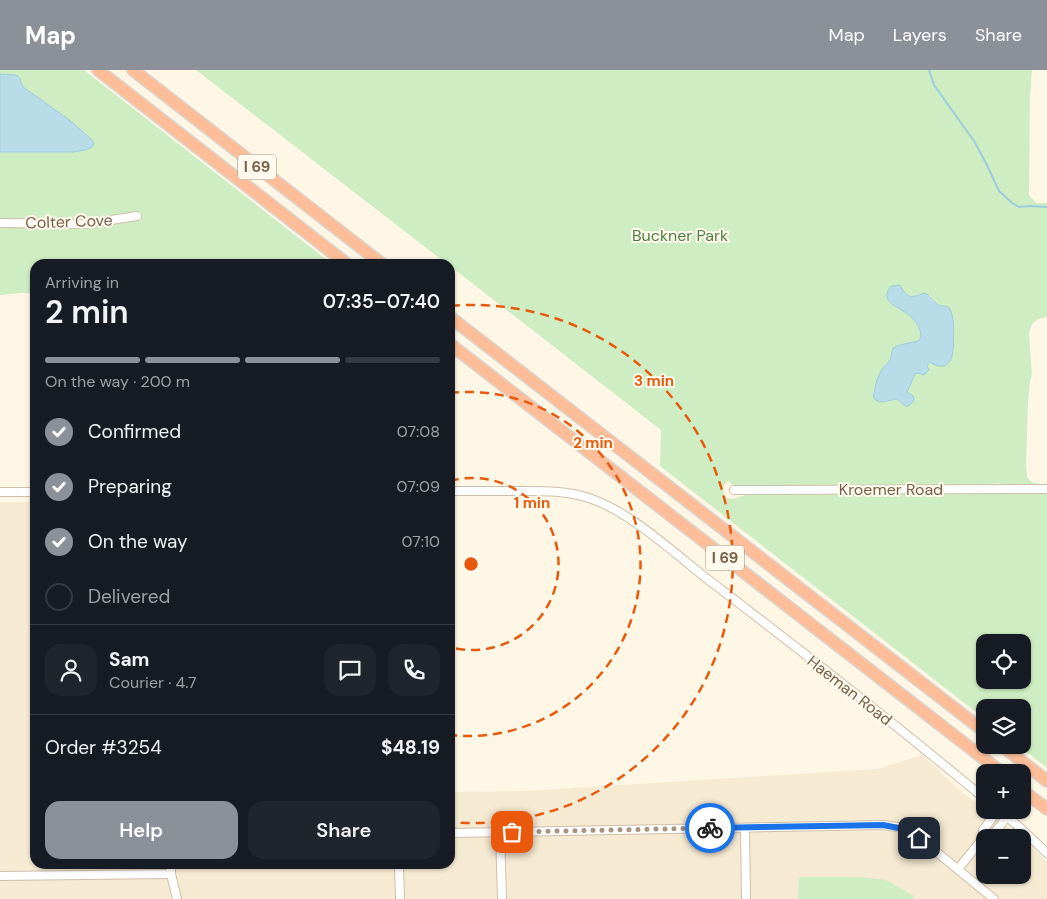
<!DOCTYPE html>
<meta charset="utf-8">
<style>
:root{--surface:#171b24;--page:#20242c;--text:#f1f3f6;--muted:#9ea1a6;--line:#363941;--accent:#8c9099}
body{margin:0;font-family:"DM Sans",sans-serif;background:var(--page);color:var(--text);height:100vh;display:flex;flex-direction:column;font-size:19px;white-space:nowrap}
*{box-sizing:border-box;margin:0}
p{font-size:16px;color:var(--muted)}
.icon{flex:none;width:28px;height:28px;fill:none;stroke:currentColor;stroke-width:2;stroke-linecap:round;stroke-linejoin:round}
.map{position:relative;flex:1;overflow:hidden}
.details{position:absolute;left:30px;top:189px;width:425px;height:610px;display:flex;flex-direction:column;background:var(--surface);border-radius:15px;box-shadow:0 1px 4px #0004}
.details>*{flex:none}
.buttons{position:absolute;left:976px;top:564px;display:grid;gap:10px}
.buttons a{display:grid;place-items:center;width:55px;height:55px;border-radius:10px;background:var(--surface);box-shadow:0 1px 4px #0004;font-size:25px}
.pin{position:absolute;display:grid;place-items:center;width:42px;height:42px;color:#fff;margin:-21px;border-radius:10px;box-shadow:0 2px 8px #0006}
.courier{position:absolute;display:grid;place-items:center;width:50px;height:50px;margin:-25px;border:4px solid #1a73e8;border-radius:50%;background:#fff;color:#222;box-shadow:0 1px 6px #0007}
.summary em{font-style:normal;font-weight:600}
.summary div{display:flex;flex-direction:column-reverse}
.summary{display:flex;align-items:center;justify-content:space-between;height:85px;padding:0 15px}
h1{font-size:32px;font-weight:600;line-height:38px}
.bar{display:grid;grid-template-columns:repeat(4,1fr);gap:8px 5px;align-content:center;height:60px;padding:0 15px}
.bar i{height:6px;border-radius:4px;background:var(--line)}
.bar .current{background:var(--accent)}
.bar p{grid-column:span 4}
.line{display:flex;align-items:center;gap:12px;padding:0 15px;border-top:1px solid var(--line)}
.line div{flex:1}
.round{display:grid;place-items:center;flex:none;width:52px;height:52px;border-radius:15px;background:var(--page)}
ol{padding:0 15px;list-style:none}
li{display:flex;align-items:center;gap:15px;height:55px}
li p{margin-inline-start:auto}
li .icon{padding:5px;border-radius:50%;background:var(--accent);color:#fff;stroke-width:4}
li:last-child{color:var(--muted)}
li i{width:28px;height:28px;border:2px solid var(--line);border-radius:50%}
.cta{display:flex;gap:10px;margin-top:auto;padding:10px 15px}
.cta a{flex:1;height:58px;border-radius:15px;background:var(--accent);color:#fff;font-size:20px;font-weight:600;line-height:58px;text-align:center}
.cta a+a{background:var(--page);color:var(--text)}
header{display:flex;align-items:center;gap:30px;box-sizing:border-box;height:70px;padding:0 25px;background:var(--accent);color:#fff}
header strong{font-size:24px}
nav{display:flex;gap:28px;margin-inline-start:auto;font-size:18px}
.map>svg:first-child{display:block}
.residential{fill:#f6ead3}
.green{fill:#cfedc2;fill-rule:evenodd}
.water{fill:#b8dde9;stroke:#9dcbdc}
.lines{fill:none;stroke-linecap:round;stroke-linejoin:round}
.stream{stroke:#9dcbdc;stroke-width:2}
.minor-casing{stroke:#d0bfaa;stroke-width:10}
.highway-casing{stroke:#dcd5cf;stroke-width:14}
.minor{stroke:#fff;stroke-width:8}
.highway{stroke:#fcbd98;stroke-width:11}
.done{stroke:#a8947f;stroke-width:5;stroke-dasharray:0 9}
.route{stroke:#1a73e8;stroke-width:6}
.ring{fill:none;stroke:#e8590c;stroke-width:2.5;stroke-dasharray:9 6}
.labels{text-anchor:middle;stroke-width:4;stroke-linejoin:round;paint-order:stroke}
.shield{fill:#fffaed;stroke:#a18e7a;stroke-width:1}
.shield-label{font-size:15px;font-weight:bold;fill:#795f48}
.street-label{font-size:16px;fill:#795f48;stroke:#fffaed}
.park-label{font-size:16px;fill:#4b803f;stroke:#fffaed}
.centre{fill:#e8590c;stroke:#fffaed;stroke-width:2.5}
.ring-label{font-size:15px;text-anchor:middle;font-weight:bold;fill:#e8590c;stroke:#fffaed;stroke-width:4;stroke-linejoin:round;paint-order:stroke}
</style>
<header>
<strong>Map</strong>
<nav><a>Map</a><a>Layers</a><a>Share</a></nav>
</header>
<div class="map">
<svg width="1047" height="829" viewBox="0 0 1047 829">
<rect width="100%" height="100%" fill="#fef7e5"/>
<polygon class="residential" points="0,432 35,432 35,794 450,794 450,722 525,721 878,699 922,685 963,723 1021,767 985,768 985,805 1022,805 1023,769 1047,792 1047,829 0,829"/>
<g class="green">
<polygon points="0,0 84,0 332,194 35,194 35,223 20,223 0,225 0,82 73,82 85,80 94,73 90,68 68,49 23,17 18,7 15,5 0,4"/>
<path d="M 196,0 L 1032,0 L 1030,27 L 1029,125 L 1036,133 L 1047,133 L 1047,247 L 1038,249 L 1032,254 L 1029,264 L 1032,304 L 1030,311 L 1028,333 L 1026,396 L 1027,407 L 1030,411 L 1034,413 L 1047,415 L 1047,416 L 1006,416 L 998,413 L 991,414 L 987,417 L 958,417 L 953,415 L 949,417 L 942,423 L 1047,422 L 1047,698 L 1018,675 L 1022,675 L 1022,638 L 985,638 L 985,649 L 660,396 L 661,360 L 450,196 L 450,194 L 447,194 ZM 888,221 C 893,221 899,221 904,223 C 912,226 916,227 924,223 L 931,226 L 935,232 L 943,236 L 954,259 L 952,286 L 950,291 L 929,292 L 927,296 L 929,300 L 924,305 L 917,303 L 915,304 L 907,322 L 913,326 L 901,333 L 897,329 L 887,332 L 873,324 L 877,310 L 881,301 L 890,290 L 891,283 L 900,275 L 911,273 L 920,270 C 924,261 915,249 907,243 C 902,239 894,237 889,232 C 886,229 887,224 888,221 ZM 728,411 L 745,424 L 745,425 L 733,429 L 726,428 C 722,422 722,416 728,411 ZM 807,415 L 815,417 L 777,423 L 781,416 ZM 985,572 L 1022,572 L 1022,610 L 985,610 Z"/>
<polygon points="799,807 860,807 886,810 914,826 913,829 798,829"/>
</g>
<g class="water">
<polygon points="0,4 15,5 19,7 23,17 68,49 90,68 94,73 92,77 85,80 73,82 0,82"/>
<path d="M 900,215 C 906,227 911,229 924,223 C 931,225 933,232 939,235 C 944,237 947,235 950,239 C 955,247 954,277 952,286 C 951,291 948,293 945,296 L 938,296 L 929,292 L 927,296 L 929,300 L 924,305 L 918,303 L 915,304 L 907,322 L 913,326 L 914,330 C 907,341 904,335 897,329 C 888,330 880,336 873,327 L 877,310 L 881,301 L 890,290 L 893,278 L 900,275 L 918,271 L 921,267 C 921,257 914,248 906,243 C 896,235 879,232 891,216 Z"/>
</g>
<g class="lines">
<polyline class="stream" points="929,0 934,15 974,71 987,95 999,121 1012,133 1019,137 1031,136 1047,137"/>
<defs>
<g id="minor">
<polyline points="0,153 85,154 137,146"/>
<polyline points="734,420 1047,419"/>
<path d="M 450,421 C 471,421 493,421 514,421 C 539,421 565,420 589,428 C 631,442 675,484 710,511 C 803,582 895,654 985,729"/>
<polyline points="0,422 35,422"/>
<polyline points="999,740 1018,756 1047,783"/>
<polyline points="745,758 746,829"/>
<polyline points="500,762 502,829"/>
<polyline points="450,763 883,755 898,757 910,762 928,775 994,829"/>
<polyline points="987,768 991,767 1007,747"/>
<polyline points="171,794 171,804 177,829"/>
<polyline points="399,794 400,829"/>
<polyline points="958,799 984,767 983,760 998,740"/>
<polyline points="0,806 171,804"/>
</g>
<g id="highway">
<polyline points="98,0 347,194"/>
<polyline points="133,0 382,194"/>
<polyline points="450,247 985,662"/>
<polyline points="450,274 1001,702"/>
<polyline points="1001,675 1047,711"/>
<polyline points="1022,720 1047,739"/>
</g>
</defs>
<use href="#minor" class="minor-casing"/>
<use href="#highway" class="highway-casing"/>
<use href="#minor" class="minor"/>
<use href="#highway" class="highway"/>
</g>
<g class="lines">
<polyline class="done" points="512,762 710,758"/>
<polyline class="route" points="710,758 883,755 904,759 919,768"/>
</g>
<g class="ring">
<path d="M450 411A86 86 0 1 1 450 577"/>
<path d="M450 323A172 172 0 1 1 450 665"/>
<path d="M451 236A259 259 0 1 1 451 752"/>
</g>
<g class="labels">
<g class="shield">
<rect x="238" y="84.5" width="38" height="25" rx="4"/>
<rect x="706" y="475.5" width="38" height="25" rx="4"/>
</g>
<g class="shield-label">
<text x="257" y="102">I 69</text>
<text x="725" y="493">I 69</text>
</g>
<g class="street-label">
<text transform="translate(69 151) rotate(-2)" y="6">Colter Cove</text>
<text x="891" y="425">Kroemer Road</text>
<text transform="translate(850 620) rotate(38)" y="6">Haeman Road</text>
</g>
<g class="park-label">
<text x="680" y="171">Buckner Park</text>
</g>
</g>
<circle cx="471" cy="494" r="8" class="centre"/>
<g class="ring-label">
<text x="654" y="316">3 min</text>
<text x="593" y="378">2 min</text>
<text x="532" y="438">1 min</text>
</g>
</svg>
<div class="buttons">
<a><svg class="icon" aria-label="locate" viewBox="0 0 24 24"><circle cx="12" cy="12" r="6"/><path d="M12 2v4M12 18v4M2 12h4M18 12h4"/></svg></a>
<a><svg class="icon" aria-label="layers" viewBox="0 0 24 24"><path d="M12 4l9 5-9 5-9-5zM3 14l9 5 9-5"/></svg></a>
<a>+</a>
<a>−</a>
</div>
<div class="pin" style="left:512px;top:762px;background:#ea580c"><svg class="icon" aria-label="bag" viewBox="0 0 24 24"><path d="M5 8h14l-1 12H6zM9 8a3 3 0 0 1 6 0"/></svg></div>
<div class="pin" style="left:919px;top:768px;background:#1f2937"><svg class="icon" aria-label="home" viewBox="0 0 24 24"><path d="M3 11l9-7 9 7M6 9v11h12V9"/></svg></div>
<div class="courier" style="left:710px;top:758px"><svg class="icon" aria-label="bike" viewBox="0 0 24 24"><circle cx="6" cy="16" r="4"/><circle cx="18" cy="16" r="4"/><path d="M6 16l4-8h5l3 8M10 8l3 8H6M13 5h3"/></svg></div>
<section class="details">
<div class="summary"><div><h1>2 min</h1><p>Arriving in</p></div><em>07:35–07:40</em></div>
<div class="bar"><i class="current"></i><i class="current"></i><i class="current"></i><i></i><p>On the way · 200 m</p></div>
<ol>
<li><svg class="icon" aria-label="check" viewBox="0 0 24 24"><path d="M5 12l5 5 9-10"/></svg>Confirmed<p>07:08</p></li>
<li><svg class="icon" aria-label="check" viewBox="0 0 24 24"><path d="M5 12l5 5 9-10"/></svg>Preparing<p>07:09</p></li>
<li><svg class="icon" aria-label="check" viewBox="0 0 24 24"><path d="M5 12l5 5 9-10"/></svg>On the way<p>07:10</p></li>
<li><i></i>Delivered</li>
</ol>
<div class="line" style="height:90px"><a class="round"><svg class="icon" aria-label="person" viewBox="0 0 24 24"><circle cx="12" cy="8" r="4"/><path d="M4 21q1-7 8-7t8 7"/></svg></a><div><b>Sam</b><p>Courier · 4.7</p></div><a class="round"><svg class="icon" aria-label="chat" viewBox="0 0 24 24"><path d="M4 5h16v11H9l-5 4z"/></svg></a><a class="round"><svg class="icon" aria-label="phone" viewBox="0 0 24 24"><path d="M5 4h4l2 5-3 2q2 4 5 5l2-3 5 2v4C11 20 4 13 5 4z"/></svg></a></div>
<div class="line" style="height:65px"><div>Order #3254</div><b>$48.19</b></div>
<div class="cta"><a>Help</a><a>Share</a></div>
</section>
</div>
